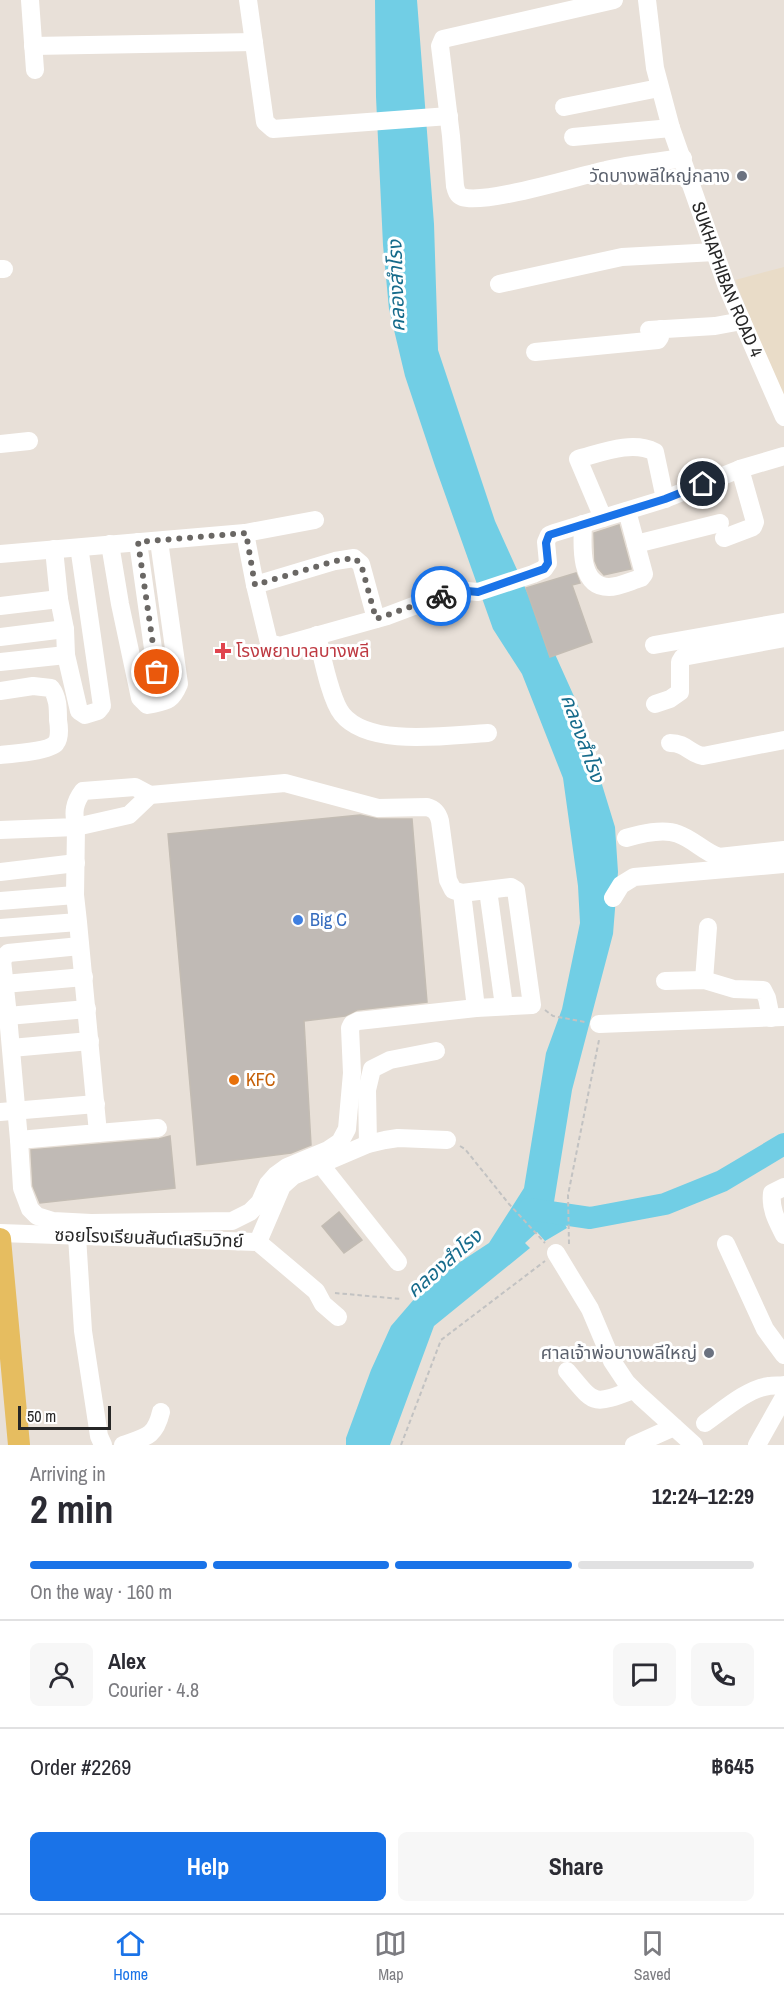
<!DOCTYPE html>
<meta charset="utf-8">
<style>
:root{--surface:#fff;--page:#f7f7f7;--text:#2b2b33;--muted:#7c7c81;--line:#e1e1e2;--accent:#1a73e8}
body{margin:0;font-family:"Archivo Narrow","Noto Sans Thai",sans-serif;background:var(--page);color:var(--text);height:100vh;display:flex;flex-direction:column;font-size:22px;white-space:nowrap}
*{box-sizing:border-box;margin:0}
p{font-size:20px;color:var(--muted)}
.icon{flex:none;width:33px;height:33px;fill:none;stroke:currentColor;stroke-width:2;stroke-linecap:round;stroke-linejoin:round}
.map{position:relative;height:1445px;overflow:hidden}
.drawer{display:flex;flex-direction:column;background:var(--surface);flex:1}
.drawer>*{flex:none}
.scale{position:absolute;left:18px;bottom:15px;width:93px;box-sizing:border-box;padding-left:6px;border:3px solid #262626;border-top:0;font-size:16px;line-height:21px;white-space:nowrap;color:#262626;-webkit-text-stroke:4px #fff;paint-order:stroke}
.pin{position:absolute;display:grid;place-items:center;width:51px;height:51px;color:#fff;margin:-26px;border:3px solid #fff;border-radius:50%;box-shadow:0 2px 6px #0007}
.courier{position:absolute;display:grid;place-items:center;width:60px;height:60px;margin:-30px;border:4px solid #1a73e8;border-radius:50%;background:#fff;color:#222;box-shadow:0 2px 8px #0007}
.overview em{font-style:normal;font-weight:800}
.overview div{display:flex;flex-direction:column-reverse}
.overview{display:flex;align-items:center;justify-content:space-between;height:102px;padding:0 30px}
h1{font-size:39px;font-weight:800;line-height:45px}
.bar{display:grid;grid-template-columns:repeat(4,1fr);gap:9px 6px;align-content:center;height:72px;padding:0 30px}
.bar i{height:8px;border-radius:4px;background:var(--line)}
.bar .current{background:var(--accent)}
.bar p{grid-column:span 4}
.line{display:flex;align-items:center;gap:15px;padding:0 30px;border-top:2px solid var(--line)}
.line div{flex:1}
.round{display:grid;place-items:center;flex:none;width:63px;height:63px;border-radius:9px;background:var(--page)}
.primary-button{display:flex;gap:12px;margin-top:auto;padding:12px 30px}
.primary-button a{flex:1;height:69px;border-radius:9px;background:var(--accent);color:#fff;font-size:24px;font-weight:800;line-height:69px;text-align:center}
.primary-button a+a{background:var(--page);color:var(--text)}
.tab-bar{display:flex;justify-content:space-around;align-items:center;height:84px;border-top:2px solid var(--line);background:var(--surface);font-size:16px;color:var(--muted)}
.tab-bar a{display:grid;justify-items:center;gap:3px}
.tab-bar .current{color:var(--accent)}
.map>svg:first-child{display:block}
.education{fill:#e9dcc8}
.water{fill:#71cee5}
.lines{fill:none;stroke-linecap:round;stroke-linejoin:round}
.river{stroke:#71cee5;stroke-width:22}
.building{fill:#c0bab5;stroke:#c3bcb3;stroke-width:1.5}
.path{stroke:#c2c2c2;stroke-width:2;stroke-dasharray:4.5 3;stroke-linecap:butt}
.minor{stroke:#fff;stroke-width:18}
.major{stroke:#e6bd60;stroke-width:22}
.done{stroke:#6a6764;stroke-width:6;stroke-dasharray:0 10.8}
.route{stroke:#1a73e8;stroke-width:8}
.worship-dot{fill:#6b7280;stroke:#fff;stroke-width:2}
.health-dot{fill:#e0444e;stroke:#fff;stroke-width:2}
.shop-dot{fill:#3f7fe0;stroke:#fff;stroke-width:2}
.food-dot{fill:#e8710a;stroke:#fff;stroke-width:2}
.labels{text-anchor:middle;stroke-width:6;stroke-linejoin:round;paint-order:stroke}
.worship-label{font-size:18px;fill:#5b616d;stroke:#fff;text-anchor:end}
.street-label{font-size:18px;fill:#262626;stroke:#fff}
.health-label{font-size:18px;fill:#be3a42;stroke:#fff;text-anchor:start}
.shop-label{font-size:18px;fill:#366cbe;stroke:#fff;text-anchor:start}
.food-label{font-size:18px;fill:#c56008;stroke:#fff;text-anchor:start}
.water-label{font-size:20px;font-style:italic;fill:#166b8b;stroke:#fff}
</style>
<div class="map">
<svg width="784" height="1445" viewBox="0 0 784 1445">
<rect width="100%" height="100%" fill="#e8e0d8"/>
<polygon class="education" points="784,267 784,405 735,280"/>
<polygon class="water" points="375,0 417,0 434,224 438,350 495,521 577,703 615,827 618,872 613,934 572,1090 554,1202 567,1228 545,1241 537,1232 525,1243 530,1248 434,1326 390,1445 346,1445 346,1438 371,1370 391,1326 428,1283 489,1243 524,1188 546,1053 562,1009 580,923 578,886 563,778 522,674 493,629 435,466 405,376 389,309 383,245 376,97"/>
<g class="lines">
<polyline class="river" points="529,1209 590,1218 665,1204 722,1181 784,1144"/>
</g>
<g class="building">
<polygon points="619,525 631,569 604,575 598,568 595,561 594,533"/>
<polygon points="576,573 580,583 572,585 592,642 550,657 526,588"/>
<polygon points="360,815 378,819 412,819 427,1002 357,1010 345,1016 304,1021 311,1145 291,1153 197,1165 168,834"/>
<polygon points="170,1136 175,1188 40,1203 33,1186 31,1150 159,1139"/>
<polygon points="339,1212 362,1240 344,1253 322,1226"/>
</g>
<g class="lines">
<g class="path">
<polyline points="545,1010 553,1016 585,1022"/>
<polyline points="460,1146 465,1149 509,1204 545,1243"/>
<polyline points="569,1244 568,1195 599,1040"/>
<polyline points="335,1293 401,1299"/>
<polyline points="401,1445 441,1340 545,1261"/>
</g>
<g class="minor">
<polyline points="30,0 35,70"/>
<polyline points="248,0 265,122 273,129 449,116"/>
<path d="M 614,0 L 443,39 L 440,46 L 451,136 L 455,186 C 456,190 457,195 462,197 C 485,205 578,176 606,170 C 631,164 658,162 683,158"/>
<path id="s1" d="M 647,0 L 655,68 L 671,128 L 727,287 L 784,417"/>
<polyline points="33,46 254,42"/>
<polyline points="564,107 659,88"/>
<polyline points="573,137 671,128"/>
<polyline points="0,269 4,269"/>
<polyline points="499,284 622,257 715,252"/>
<polyline points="649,330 715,326 742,321"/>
<polyline points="535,352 658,340 660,337 661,329"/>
<polyline points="0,444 29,441"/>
<path d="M 603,518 L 578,459 C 601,453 632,440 655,452 L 665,499"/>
<path d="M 583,524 C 582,545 579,587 609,587 C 619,587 631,581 641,578 L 644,574 L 627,511"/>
<polyline points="245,533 255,585 269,643 280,646 387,616 456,590 478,592 533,574 544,569 548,563 546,542 549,535 554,533 665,499 740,469 784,456"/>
<polyline points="724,538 753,527 755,522 740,469"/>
<polyline points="138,542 159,691"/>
<path d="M 110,544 L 120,604 L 140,698 L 147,705 C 166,701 171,703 179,684 L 159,541"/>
<polyline points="636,544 720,523"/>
<polyline points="0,554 245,533 315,520"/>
<polyline points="255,585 335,561 354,558 361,564 376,619"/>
<polyline points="0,606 59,599"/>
<polyline points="65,629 66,655 79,711 85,715 98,711 102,706 80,553"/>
<path d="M 317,635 C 322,655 330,699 342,714 C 369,748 449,735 488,733"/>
<polyline points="0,637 65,629 59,599 54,549"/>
<polyline points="654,645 784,622"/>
<polyline points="0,662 66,655"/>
<path d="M 0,691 L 33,686 L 51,688 C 58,697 58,708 58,720 C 59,726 60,738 56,743 C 50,751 11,754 0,755"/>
<polyline points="655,704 670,699 680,692 680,662 683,657 784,638"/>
<path d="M 670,743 C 687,743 689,754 703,756 L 784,740"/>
<path d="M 0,830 L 76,827 C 73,812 74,803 83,791 L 135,787 L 150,795"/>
<path d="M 626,838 C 640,834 663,828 678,834 C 693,839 704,852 719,857 L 784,850"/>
<polyline points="0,872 76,863"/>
<polyline points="488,890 504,1006"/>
<polyline points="462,893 511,887 516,890 532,1005 476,1008"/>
<polyline points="613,898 621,885 634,877 784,864"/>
<polyline points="0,901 75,895"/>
<path d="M 0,928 L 78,922 L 75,895 L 76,827 L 129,815 L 150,795 L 285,783 L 378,808 L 427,807 C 435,809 438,813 440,821 L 448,880 L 453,890 L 462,893 L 476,1008 L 358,1021 L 352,1024 L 350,1028 L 352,1073 L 347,1129 L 340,1142 L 328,1150 L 287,1167 L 276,1175 L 268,1184 L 260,1202 L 250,1212 L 232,1221 L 91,1223 L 53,1221 L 37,1216 L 30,1209 L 22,1188 L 19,1140 L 98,1133 L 78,922"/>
<polyline points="80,946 8,953 2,960 8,1016 87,1009"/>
<polyline points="704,980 708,927"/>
<polyline points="665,981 704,980 734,989 763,990 767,998 771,1018"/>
<polyline points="4,984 84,977"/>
<polyline points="8,1016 19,1140"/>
<polyline points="599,1024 784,1017"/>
<polyline points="11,1048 90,1041"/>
<polyline points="0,1112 96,1104"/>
<polyline points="98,1133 158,1128"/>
<polyline points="368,1144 367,1090 372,1069 390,1060 436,1051"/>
<polyline points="321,1165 398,1262"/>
<path d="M 784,1187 L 772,1193 C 770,1209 777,1221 784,1235"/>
<polyline points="0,1233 258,1242 316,1291 323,1304 338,1317"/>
<polyline points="77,1236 83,1331 99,1436 103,1445"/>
<polyline points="258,1242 282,1186 293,1176 368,1144 385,1140 398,1138 447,1140"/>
<polyline points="726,1244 765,1329 784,1355"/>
<polyline points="556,1253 590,1309 612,1361 626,1382 640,1396 694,1445"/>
<path d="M 567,1371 C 595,1404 591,1406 633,1390"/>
<path d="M 705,1423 C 722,1411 748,1388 769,1386 C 774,1385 779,1386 784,1385"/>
<path d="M 123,1445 C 146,1437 155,1437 161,1412"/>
<polyline points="634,1445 674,1427"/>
<polyline points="757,1445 784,1397"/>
</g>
<polyline class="major" points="0,1239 19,1445"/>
</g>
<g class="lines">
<polyline class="done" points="157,672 138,542 246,533 255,585 335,561 354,558 361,564 376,619 441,596"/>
<polyline class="route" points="441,596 456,590 478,592 544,569 548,563 546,543 549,535 665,499 703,484"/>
</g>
<g class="worship-dot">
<circle cx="742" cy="176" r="6"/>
<circle cx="709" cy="1353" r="6"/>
</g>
<path class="health-dot" d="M220 642h6v6h6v6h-6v6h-6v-6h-6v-6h6z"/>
<circle class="shop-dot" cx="298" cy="920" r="6"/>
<circle class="food-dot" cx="234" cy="1080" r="6"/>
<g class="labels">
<g class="worship-label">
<text x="730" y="182">วัดบางพลีใหญ่กลาง</text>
<text x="697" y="1359">ศาลเจ้าพ่อบางพลีใหญ่</text>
</g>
<g class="street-label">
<text dy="6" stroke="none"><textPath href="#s1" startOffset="292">SUKHAPHIBAN ROAD 4</textPath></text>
<text transform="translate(149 1238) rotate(2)" y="6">ซอยโรงเรียนสันต์เสริมวิทย์</text>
</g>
<g class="health-label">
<text x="236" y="657">โรงพยาบาลบางพลี</text>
</g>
<g class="shop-label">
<text x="310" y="926">Big C</text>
</g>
<g class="food-label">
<text x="246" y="1086">KFC</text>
</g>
<g class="water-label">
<text transform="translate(396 286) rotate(-92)" y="7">คลองสำโรง</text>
<text transform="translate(583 738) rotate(70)" y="7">คลองสำโรง</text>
<text transform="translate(444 1263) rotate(-41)" y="7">คลองสำโรง</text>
</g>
</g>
</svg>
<div class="scale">50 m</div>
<div class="pin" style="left:157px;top:672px;background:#ea580c"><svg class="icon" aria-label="bag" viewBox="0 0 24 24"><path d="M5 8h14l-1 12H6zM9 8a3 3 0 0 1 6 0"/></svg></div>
<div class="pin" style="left:703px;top:484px;background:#1f2937"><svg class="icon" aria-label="home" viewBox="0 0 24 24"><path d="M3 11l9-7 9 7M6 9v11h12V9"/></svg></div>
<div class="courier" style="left:441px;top:596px"><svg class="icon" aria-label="bike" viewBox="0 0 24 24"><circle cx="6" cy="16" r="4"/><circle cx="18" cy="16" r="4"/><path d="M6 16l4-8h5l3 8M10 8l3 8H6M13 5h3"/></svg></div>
</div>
<section class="drawer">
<div class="overview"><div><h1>2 min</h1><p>Arriving in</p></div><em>12:24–12:29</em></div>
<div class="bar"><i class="current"></i><i class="current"></i><i class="current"></i><i></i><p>On the way · 160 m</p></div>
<div class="line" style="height:108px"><a class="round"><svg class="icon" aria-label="person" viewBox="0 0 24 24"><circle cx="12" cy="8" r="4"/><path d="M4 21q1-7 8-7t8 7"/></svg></a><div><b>Alex</b><p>Courier · 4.8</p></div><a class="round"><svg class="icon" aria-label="chat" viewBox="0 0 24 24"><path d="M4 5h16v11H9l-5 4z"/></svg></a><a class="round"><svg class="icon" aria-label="phone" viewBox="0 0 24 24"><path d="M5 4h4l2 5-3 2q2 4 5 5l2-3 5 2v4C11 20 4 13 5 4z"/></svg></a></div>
<div class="line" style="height:78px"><div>Order #2269</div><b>฿645</b></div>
<div class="primary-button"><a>Help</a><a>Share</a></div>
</section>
<nav class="tab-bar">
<a class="current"><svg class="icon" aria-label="home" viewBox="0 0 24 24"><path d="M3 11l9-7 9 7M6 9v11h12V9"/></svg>Home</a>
<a><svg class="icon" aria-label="map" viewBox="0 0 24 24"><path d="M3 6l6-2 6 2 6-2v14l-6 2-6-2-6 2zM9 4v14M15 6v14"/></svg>Map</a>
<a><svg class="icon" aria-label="saved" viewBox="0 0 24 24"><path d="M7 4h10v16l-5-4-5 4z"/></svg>Saved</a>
</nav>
